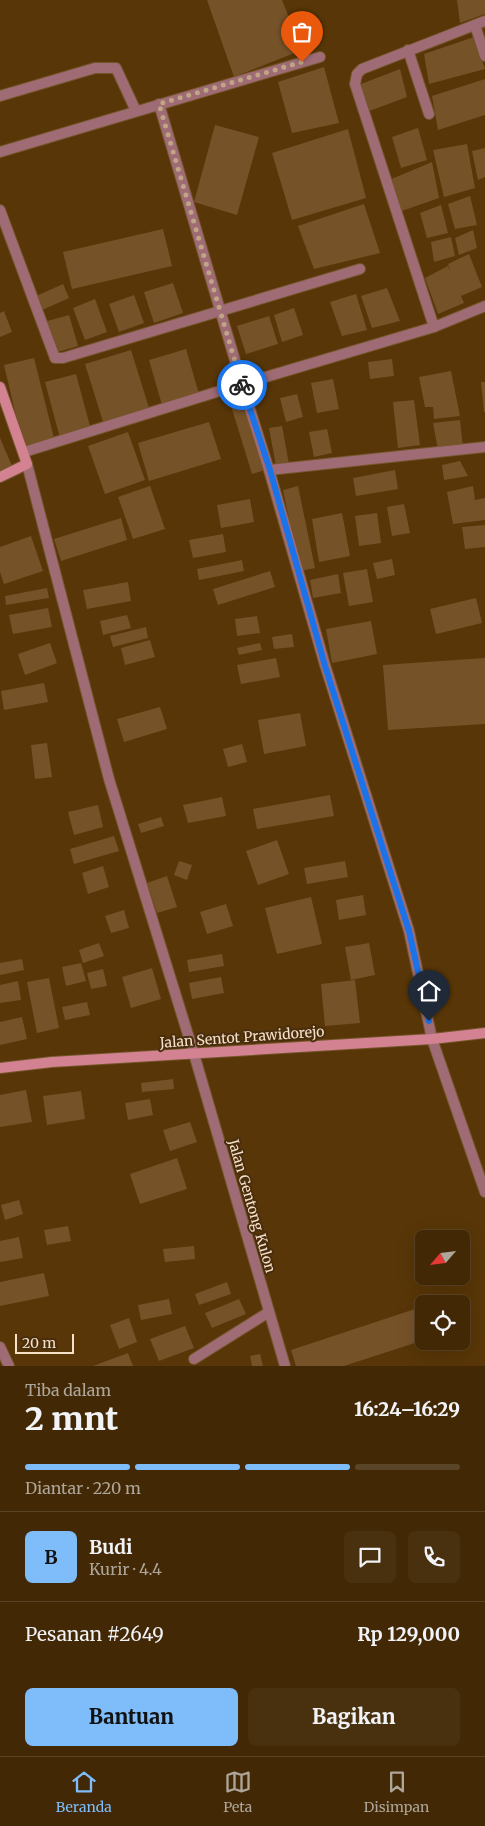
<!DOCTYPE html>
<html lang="id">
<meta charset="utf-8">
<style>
:root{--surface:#422805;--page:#49300f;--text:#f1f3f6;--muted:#aea69a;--line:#5a4427;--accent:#7ebdf9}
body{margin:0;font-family:Merriweather,serif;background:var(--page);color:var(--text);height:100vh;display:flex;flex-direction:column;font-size:19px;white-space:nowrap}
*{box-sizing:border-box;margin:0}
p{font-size:16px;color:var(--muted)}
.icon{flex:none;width:28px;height:28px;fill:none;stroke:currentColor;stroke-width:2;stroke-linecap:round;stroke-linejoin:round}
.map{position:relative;height:1366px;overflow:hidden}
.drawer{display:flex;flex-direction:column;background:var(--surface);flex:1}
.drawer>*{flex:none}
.needle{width:32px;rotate:242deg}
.tools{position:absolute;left:415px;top:1230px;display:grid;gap:10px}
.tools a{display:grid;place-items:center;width:55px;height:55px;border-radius:8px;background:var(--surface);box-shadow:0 5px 20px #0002,0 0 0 1px var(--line);font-size:25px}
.scale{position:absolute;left:15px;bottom:12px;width:59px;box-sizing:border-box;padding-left:5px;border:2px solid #f6e0ca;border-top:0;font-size:14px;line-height:18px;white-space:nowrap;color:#f6e0ca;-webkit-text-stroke:4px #492e0d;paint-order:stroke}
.pin{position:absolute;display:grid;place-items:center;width:42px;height:42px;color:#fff;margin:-51px -21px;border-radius:50% 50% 50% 0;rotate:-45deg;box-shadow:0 0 5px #0007}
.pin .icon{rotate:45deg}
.courier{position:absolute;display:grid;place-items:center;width:50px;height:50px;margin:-25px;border:4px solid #1a73e8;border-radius:50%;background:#fff;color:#222;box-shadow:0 1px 6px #0007}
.summary em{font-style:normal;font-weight:800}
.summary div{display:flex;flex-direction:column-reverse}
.summary{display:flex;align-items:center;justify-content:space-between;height:85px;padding:0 25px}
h1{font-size:32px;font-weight:800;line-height:38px}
.bar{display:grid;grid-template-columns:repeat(4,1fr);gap:8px 5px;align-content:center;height:60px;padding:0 25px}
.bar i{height:6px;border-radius:4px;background:var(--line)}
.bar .selected{background:var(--accent)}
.bar p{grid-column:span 4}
.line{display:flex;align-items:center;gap:12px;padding:0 25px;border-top:1px solid var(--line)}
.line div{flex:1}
.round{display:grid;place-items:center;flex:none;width:52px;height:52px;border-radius:8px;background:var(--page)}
.primary-button{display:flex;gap:10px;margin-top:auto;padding:10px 25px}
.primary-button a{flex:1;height:58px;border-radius:8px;background:var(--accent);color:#111;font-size:20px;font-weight:800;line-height:58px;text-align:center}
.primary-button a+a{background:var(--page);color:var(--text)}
.tab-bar{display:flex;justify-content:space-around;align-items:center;height:70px;border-top:1px solid var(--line);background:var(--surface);font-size:14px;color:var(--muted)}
.tab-bar a{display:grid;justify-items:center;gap:2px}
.tab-bar .selected{color:var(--accent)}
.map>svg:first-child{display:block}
.building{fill:#765228}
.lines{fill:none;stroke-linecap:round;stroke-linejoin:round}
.street-casing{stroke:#74552a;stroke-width:12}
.secondary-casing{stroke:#74552a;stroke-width:12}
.street{stroke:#9f6b74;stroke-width:10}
.secondary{stroke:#d38291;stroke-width:10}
.done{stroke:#bfa486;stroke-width:5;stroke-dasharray:0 9}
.route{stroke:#1a73e8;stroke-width:6}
.labels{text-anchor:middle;stroke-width:4;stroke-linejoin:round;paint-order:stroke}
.street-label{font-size:14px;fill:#f6e0ca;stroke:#492e0d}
</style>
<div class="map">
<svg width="485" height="1366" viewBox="0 0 485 1366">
<rect width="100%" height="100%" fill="#583607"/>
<g class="building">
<polygon points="207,0 282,0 302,50 234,77"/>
<polygon points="457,0 485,0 485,14 460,23"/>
<polygon points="474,37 485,69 429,84 424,54"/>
<polygon points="324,67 339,123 292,133 278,82"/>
<polygon points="400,69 407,97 364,113 356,86"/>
<polygon points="485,79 485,115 438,130 432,96"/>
<polygon points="215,125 259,137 237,215 194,202"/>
<polygon points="418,128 427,160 401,168 392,137"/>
<polygon points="348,129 366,198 292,220 272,153"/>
<polygon points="467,144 475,188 444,197 433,150"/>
<polygon points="485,148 485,177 478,180 472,151"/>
<polygon points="432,162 439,198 396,213 389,180"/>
<polygon points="470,196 477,225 455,229 448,204"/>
<polygon points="364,204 380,253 314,269 298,226"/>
<polygon points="441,205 448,233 427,238 420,213"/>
<polygon points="163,229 172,266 72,289 63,252"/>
<polygon points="473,230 477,248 459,255 455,238"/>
<polygon points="451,237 455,256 434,262 431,242"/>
<polygon points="469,254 482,287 461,296 464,303 438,314 425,278 448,266 451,272 448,264"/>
<polygon points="173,283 183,313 154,323 144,292"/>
<polygon points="63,284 69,298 40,311 34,297"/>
<polygon points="387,288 400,321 372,328 361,296"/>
<polygon points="356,294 367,330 342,336 330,302"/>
<polygon points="134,295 144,323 119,332 109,304"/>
<polygon points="95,299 107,332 85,340 73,308"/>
<polygon points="294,308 303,335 282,342 274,315"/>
<polygon points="4,311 12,332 0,337 0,313"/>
<polygon points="69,315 78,346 54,353 44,322"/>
<polygon points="269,316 278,344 246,354 237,326"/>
<polygon points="186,349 199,394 162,405 149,360"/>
<polygon points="131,350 150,411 104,425 85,364"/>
<polygon points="34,358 55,442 24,449 4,365"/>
<polygon points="392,359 394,376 370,379 368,362"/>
<polygon points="451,371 460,416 434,419 433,407 425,407 419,377"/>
<polygon points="76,374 91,430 60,438 45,382"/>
<polygon points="333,379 339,409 317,413 311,383"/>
<polygon points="481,382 485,382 485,412 484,412"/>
<polygon points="241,392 265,470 252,474 228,396"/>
<polygon points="297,394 303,417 286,422 280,398"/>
<polygon points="414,400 420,445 398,448 393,402"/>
<polygon points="460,420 463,448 438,450 433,423"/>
<polygon points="209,422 221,459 149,481 138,443"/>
<polygon points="282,426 289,464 276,466 269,428"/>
<polygon points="327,429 332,453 314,457 309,432"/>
<polygon points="128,432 145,480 105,494 88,446"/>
<polygon points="0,438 12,466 0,471"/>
<polygon points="460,461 468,476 444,480 442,465"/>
<polygon points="395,470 398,489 356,496 353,478"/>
<polygon points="150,486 165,529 133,539 118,497"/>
<polygon points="298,486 315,568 300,571 283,490"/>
<polygon points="473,486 475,500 485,498 485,520 453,524 447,492"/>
<polygon points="250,499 254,522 221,528 217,505"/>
<polygon points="404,504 410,533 392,536 387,507"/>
<polygon points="342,513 350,556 319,562 312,519"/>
<polygon points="377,513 381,543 359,546 355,516"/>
<polygon points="121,518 127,540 61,561 54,539"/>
<polygon points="485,525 485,547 465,549 462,527"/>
<polygon points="223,534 226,552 193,558 189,540"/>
<polygon points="31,536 43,571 4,584 0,572 0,547"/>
<polygon points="392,559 395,575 377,579 373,563"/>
<polygon points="242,560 244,571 199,580 197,569"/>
<polygon points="367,569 373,602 349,606 343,573"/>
<polygon points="270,571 275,587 218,605 213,589"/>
<polygon points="338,574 341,593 313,598 310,580"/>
<polygon points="128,582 131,601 87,609 83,590"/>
<polygon points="47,588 49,598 6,605 5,596"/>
<polygon points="476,598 482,623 436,634 430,609"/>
<polygon points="48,608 52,627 13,634 9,615"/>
<polygon points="127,615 131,628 103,635 100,621"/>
<polygon points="257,616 260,633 237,636 235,619"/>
<polygon points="371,621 377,654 332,663 326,629"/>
<polygon points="146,627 148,638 113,647 110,636"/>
<polygon points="292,634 294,647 274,649 272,637"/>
<polygon points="150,640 155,657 125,665 121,648"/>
<polygon points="50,643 57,663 25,675 18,654"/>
<polygon points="260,643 262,650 239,655 237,648"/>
<polygon points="276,658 280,677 241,684 237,665"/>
<polygon points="485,658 485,724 388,730 383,665"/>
<polygon points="44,683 48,702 4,710 1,691"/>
<polygon points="160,707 167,729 124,742 117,719"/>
<polygon points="300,713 306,746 264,754 258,720"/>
<polygon points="47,743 52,777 35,779 31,745"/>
<polygon points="242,744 247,762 228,767 223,749"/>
<polygon points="330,795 334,816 257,829 253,809"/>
<polygon points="222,797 226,816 188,823 183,805"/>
<polygon points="98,805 103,827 74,835 68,812"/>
<polygon points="161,817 164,826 141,833 138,824"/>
<polygon points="114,836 119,851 74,864 70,849"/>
<polygon points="277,840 289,874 258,885 246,851"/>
<polygon points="179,861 192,865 187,880 174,875"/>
<polygon points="345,861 348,877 307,884 304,868"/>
<polygon points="103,866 109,887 88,894 82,873"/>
<polygon points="167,876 177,907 157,913 147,883"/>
<polygon points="363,895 366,915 339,920 336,900"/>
<polygon points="311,897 322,944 277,954 265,908"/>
<polygon points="226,904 233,926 207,934 200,912"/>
<polygon points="124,910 129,928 111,933 105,916"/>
<polygon points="99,943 104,956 83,963 79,950"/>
<polygon points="369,943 375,975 351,980 345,947"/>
<polygon points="222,954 224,966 189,972 187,960"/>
<polygon points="22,959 24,970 0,975 0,963"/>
<polygon points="81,963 86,981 66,986 62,967"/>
<polygon points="152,968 161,999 131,1008 122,977"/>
<polygon points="103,969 107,986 91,989 87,973"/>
<polygon points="221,977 224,993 192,999 189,983"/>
<polygon points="49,978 59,1028 37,1033 27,982"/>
<polygon points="355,980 360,1023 325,1026 321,984"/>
<polygon points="18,981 21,1000 0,1003 0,985"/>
<polygon points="87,1002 90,1015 65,1020 62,1007"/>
<polygon points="22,1017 27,1039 0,1045 0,1022"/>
<polygon points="173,1079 174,1089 142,1092 141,1083"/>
<polygon points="26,1090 32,1122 0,1127 0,1095"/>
<polygon points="81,1091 85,1119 47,1125 43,1096"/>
<polygon points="150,1099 153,1115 128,1120 125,1103"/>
<polygon points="190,1122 197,1142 170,1151 163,1130"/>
<polygon points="177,1158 187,1189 140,1204 130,1174"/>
<polygon points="19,1200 23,1214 5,1220 1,1205"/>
<polygon points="68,1226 71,1241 47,1245 44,1230"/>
<polygon points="19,1237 23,1258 0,1262 0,1241"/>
<polygon points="194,1246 195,1259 165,1262 163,1249"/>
<polygon points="44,1273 49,1296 0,1306 0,1282"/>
<polygon points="227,1282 231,1294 199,1305 195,1294"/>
<polygon points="449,1297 451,1304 431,1304 431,1303"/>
<polygon points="169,1299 172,1314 141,1320 138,1305"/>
<polygon points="239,1299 246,1314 212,1328 205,1313"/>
<polygon points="424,1306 424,1340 344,1366 296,1366 291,1350"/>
<polygon points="129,1318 137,1342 119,1349 110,1325"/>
<polygon points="185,1326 194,1348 159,1361 150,1339"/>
<polygon points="128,1353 133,1366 93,1366"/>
<polygon points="260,1354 263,1366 252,1366 250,1356"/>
</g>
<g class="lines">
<defs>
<g id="street">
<polyline points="475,25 485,56"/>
<polyline points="408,50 429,114"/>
<polyline points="0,96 95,68 116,68 136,111"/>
<polyline points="159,104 242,384 434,327 355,84 357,74 362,69 485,21"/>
<polyline points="0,152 320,57"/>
<polyline points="0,210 55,358 63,358 360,269"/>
<polyline points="434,327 485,306"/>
<polyline points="485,447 269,470 325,665 409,931 432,1039 485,1192"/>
<polyline points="24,452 242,384 269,470"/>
<polyline points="27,464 109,779 194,1054 285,1366"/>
<polyline points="0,1347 9,1366"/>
<polyline points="194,1359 269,1312"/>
</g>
<g id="secondary">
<polyline points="0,387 27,464 0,477"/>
<polyline points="0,1068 52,1062 432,1039 485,1033"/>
</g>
</defs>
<use href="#street" class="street-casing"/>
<use href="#secondary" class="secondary-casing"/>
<use href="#street" class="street"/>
<use href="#secondary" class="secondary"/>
</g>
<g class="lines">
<polyline class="done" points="242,385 159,104 302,62"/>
<polyline class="route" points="242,385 270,470 325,666 409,931 429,1021"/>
</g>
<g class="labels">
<g class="street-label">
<text transform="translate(242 1037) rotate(-4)" y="5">Jalan Sentot Prawidorejo</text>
<text transform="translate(252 1206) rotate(74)" y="5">Jalan Gentong Kulon</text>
</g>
</g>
</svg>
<div class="tools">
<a><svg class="needle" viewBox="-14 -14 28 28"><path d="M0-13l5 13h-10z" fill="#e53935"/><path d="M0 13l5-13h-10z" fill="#aea69a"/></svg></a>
<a><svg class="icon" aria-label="locate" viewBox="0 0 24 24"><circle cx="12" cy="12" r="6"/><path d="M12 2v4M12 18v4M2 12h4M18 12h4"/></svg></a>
</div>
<div class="scale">20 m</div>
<div class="pin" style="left:302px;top:62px;background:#ea580c"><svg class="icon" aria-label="bag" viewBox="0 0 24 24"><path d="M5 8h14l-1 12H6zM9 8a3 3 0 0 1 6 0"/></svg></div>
<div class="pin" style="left:429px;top:1021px;background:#1f2937"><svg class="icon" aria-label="home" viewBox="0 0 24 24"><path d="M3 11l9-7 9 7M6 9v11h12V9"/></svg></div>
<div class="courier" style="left:242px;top:385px"><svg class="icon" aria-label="bike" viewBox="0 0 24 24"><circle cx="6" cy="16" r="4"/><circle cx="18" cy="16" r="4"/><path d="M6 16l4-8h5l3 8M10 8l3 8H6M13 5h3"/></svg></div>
</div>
<section class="drawer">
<div class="summary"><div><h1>2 mnt</h1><p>Tiba dalam</p></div><em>16:24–16:29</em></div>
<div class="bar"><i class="selected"></i><i class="selected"></i><i class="selected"></i><i></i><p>Diantar · 220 m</p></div>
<div class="line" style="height:90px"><b class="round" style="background:var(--accent);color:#111">B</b><div><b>Budi</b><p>Kurir · 4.4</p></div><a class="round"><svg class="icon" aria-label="chat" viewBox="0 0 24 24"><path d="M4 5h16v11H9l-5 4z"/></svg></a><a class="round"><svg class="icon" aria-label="phone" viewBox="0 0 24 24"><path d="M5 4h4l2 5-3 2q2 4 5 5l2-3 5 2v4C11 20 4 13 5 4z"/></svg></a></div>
<div class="line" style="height:65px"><div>Pesanan #2649</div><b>Rp 129,000</b></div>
<div class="primary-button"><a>Bantuan</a><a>Bagikan</a></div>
</section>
<nav class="tab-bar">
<a class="selected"><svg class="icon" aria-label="home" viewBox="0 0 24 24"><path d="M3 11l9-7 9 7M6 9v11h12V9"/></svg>Beranda</a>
<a><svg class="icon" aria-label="map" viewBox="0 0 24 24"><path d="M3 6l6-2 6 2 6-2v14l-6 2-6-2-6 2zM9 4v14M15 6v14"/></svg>Peta</a>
<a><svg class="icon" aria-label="saved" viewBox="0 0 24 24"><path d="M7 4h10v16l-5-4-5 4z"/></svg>Disimpan</a>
</nav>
